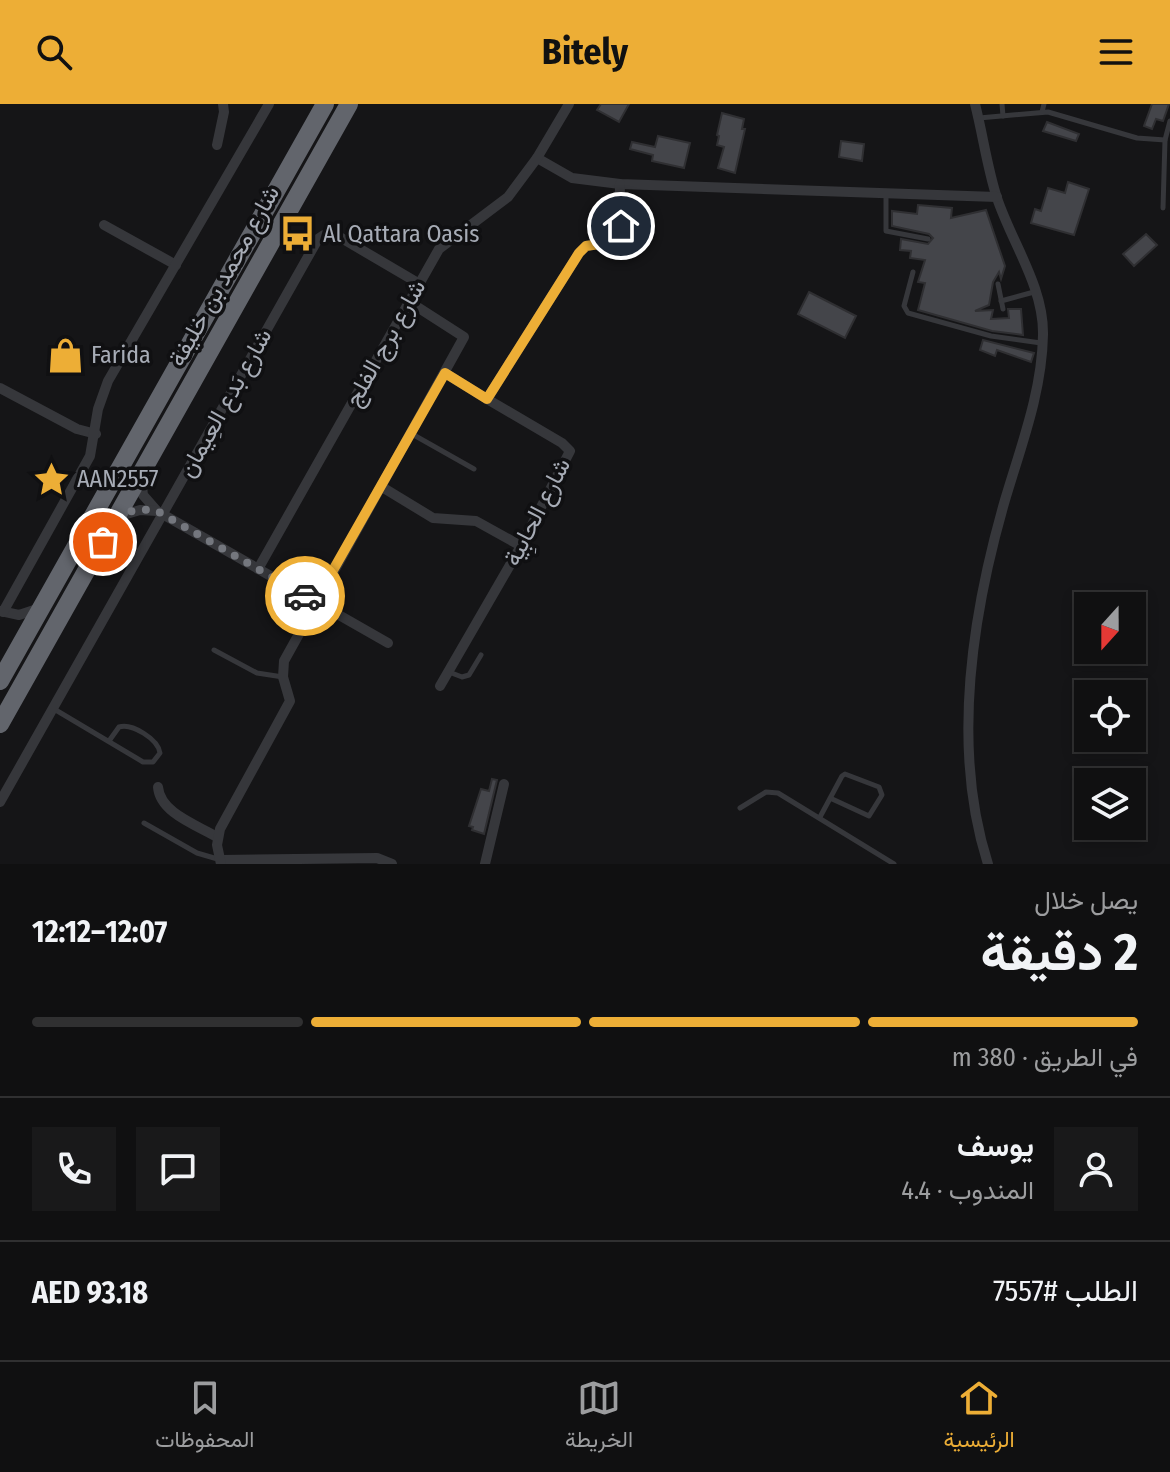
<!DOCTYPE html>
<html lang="ar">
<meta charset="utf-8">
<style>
:root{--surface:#101011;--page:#19191a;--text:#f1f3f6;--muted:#9c9d9f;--line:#303031;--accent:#edae36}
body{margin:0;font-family:"Fira Sans Condensed",Vazirmatn,sans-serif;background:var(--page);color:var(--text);direction:rtl;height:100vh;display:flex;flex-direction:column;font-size:30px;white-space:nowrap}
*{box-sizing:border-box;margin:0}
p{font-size:26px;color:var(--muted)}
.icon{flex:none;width:44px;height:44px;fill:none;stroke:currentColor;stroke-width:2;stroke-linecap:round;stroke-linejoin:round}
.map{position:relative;height:760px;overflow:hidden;direction:ltr}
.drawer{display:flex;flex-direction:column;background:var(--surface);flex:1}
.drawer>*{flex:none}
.needle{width:52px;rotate:201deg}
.controls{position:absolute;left:1074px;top:488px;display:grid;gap:16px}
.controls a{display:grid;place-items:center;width:72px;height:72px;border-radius:0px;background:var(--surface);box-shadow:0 4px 12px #0003,0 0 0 2px var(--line);font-size:40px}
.pin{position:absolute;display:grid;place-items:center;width:68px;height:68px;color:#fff;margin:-34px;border:4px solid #fff;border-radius:50%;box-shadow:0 2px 8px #0007}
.courier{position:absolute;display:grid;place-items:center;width:80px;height:80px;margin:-40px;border:6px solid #edae36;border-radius:50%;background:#fff;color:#222;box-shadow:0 2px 10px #0007}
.overview em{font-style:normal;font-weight:700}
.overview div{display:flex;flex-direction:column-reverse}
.overview{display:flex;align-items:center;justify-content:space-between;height:136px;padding:0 32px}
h1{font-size:52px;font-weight:700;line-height:60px}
.bar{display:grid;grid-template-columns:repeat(4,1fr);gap:12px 8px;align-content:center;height:96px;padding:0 32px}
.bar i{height:10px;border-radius:6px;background:var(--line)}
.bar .on{background:var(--accent)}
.bar p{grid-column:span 4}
.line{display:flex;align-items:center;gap:20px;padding:0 32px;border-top:2px solid var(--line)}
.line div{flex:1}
.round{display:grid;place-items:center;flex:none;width:84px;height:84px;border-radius:0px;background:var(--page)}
header{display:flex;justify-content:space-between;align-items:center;height:104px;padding:0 32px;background:var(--accent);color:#111;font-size:36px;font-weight:700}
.dock{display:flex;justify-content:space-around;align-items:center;height:112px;border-top:2px solid var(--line);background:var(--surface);font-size:22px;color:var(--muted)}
.dock a{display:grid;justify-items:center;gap:4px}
.dock .on{color:var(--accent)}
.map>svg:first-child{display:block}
.building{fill:#44454a;stroke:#2f2f32;stroke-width:2}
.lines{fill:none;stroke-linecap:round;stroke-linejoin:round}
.lane{stroke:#36373b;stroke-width:5}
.street{stroke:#36373b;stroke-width:10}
.highway{stroke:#62656c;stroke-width:18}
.done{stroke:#74777e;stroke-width:8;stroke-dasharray:0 14.4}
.route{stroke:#edae36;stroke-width:10}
.labels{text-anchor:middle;stroke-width:7;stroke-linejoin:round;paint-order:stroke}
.poi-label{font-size:24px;fill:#a7acb6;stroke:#101012;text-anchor:start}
.street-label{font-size:24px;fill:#a7acb6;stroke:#101012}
</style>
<header><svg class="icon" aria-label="menu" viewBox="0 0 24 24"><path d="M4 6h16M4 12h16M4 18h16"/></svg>Bitely<svg class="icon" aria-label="search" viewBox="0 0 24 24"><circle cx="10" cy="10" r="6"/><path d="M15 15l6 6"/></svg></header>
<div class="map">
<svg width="1170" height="760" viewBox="0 0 1170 760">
<rect width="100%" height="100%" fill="#151517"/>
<g class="building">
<polygon points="601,0 629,0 619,18 597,6"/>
<polygon points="1152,0 1169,0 1163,17 1156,15 1152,25 1144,22"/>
<polygon points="722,9 744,15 742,25 745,25 735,69 718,64 724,43 717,41 719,32 717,31"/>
<polygon points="1047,18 1079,30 1076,37 1043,27"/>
<polygon points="658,32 690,39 684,64 652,57 653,51 630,45 632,38 655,43"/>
<polygon points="841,37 864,40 862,57 839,53"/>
<polygon points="1068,78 1089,85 1074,131 1031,119 1035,105 1041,107 1048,84 1065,89"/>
<polygon points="918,101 952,104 951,114 986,106 1005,162 1001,175 999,168 993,178 989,201 975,207 993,206 991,215 1009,214 1008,205 1021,205 1023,231 992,227 918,206 925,179 918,178 925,156 910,154 911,147 900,146 901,135 928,140 933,134 929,130 892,122 892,107 917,110"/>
<polygon points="1146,130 1157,141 1134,162 1123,150"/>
<polygon points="809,188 856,212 845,234 798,210"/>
<polygon points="983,236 1034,249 1031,258 997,246 995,252 980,246"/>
<polygon points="492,675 497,676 484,730 472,726 473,723 469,722 481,685 489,687"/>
</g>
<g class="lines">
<g class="lane">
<polyline points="1002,0 1003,12"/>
<polyline points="1042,8 1044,0"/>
<polyline points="979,14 1048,8 1137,34 1165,36"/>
<polyline points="886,90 886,127 928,135"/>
<polyline points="1163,104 1165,36 1170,17"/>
<polyline points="913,168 904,202 908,209 991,232 1041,239"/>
<polyline points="998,180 1003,205"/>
<polyline points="1001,197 1034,188"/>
<polyline points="412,330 474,365"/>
<polyline points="214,546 257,569 283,573"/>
<polyline points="449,568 462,573 469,571 481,551"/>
<path d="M 54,605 L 143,658 L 153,658 L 160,649 C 158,635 132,619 119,623 L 109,637"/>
<polyline points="740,704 766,688 778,689 894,760"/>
<polyline points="820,713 842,672 845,670 879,683 882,691 869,712 830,694"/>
<polyline points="144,719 197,749 221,756"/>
</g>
<g class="street">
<path d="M 975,0 C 983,31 987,63 997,94 C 1012,139 1044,183 1043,231 C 1042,288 1021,342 1005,396 C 972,510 951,645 988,760"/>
<polyline points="217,41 224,8 223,0"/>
<polyline points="537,54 572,74 620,80 997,93"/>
<polyline points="104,121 176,161"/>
<polyline points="445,269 487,295"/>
<polyline points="0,284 77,325 96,330"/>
<polyline points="141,373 143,391 157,407 388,539"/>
<polyline points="382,383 433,414 476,417 521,442"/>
<polyline points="120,412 140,406 157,407"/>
<polyline points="258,465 439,145 508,93 537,54 569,0"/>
<polyline points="0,507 19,511 40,504"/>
<polyline points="3,508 90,352 98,305 108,277 269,0"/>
<polyline points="440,582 521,442 570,347 562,339 487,295 579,149 586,142 619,137 620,80"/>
<path d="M 158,683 C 160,709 197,721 217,733"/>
<polyline points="0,698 318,135 324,131 338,132 418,179"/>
<polyline points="221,756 377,754 392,760"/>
<polyline points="221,760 217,741 220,725 290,597 283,573 284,557 464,233 408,197"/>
<polyline points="485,760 504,680"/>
</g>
<g class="highway">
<polyline points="0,577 325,0"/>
<polyline points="0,620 349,0"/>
</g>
</g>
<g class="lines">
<path class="done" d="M 103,438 C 117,413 124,402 157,407 L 305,492"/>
<polyline class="route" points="305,492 315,498 445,269 487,295 579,149 586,142 619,137 621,122"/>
</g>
<defs>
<symbol id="bus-bare" viewBox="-9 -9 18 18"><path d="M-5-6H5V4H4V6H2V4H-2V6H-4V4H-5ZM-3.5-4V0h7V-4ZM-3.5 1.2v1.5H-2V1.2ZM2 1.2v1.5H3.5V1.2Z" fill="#edae36" stroke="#101012" stroke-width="2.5" paint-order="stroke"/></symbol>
<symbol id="shop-bare" viewBox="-9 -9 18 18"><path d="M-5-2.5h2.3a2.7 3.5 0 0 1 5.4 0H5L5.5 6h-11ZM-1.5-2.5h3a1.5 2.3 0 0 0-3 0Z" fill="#edae36" stroke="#101012" stroke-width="2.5" paint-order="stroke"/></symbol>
<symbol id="sight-bare" viewBox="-9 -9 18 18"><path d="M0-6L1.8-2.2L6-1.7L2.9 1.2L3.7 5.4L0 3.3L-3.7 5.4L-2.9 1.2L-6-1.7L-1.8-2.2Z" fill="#edae36" stroke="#101012" stroke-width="2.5" paint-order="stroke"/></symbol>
</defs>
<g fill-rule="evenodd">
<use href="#bus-bare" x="272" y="104" width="51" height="51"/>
<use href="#shop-bare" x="40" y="226" width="51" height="51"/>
<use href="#sight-bare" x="26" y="350" width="51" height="51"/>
</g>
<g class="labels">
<g class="poi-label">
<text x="323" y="138">Al Qattara Oasis</text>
<text x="91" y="259">Farida</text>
<text x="77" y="383">AAN2557</text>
</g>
<g class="street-label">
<text transform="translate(224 172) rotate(-61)" y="8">شارع محمد بن خليفة</text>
<text transform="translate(385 239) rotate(-61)" y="8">شارع برج الفلج</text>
<text transform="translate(225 299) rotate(-61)" y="8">شارع بَدع العِيمان</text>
<text transform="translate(537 408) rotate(-63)" y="8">شارع الحابِية</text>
</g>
</g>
</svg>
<div class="controls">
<a><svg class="needle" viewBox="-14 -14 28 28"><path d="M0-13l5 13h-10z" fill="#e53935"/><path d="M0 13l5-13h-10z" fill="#9c9d9f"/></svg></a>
<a><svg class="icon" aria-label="locate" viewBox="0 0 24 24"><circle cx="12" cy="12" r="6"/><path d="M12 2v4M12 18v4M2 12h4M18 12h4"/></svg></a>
<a><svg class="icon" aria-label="layers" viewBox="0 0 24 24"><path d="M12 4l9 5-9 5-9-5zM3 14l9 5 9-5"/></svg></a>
</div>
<div class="pin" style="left:103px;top:438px;background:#ea580c"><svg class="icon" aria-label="bag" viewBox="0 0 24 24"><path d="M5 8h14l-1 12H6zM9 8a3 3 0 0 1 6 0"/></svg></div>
<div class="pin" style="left:621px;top:122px;background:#1f2937"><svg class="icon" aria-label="home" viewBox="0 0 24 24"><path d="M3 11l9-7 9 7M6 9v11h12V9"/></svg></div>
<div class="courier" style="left:305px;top:492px"><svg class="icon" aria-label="car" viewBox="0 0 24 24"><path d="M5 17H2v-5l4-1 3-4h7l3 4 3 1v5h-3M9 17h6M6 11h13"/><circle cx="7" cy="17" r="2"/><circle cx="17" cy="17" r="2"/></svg></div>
</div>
<section class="drawer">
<div class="overview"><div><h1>2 دقيقة</h1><p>يصل خلال</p></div><em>12:07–12:12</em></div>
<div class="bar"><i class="on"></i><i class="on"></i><i class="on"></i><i></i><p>في الطريق · 380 m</p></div>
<div class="line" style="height:144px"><a class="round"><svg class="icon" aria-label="person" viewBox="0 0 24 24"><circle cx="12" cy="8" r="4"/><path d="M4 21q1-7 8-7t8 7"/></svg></a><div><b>يوسف</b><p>المندوب · 4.4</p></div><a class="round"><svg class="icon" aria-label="chat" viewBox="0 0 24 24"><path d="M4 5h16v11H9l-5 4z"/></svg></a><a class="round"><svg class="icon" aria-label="phone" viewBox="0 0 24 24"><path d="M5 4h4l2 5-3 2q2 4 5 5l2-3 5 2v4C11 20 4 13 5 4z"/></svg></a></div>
<div class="line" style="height:104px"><div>الطلب #7557</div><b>AED 93.18</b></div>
</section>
<nav class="dock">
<a class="on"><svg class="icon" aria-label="home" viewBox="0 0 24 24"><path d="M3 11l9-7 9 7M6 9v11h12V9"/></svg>الرئيسية</a>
<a><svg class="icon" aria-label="map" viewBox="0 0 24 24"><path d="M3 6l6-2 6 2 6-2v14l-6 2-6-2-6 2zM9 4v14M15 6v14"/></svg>الخريطة</a>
<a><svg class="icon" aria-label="saved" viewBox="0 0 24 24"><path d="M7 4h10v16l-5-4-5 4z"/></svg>المحفوظات</a>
</nav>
